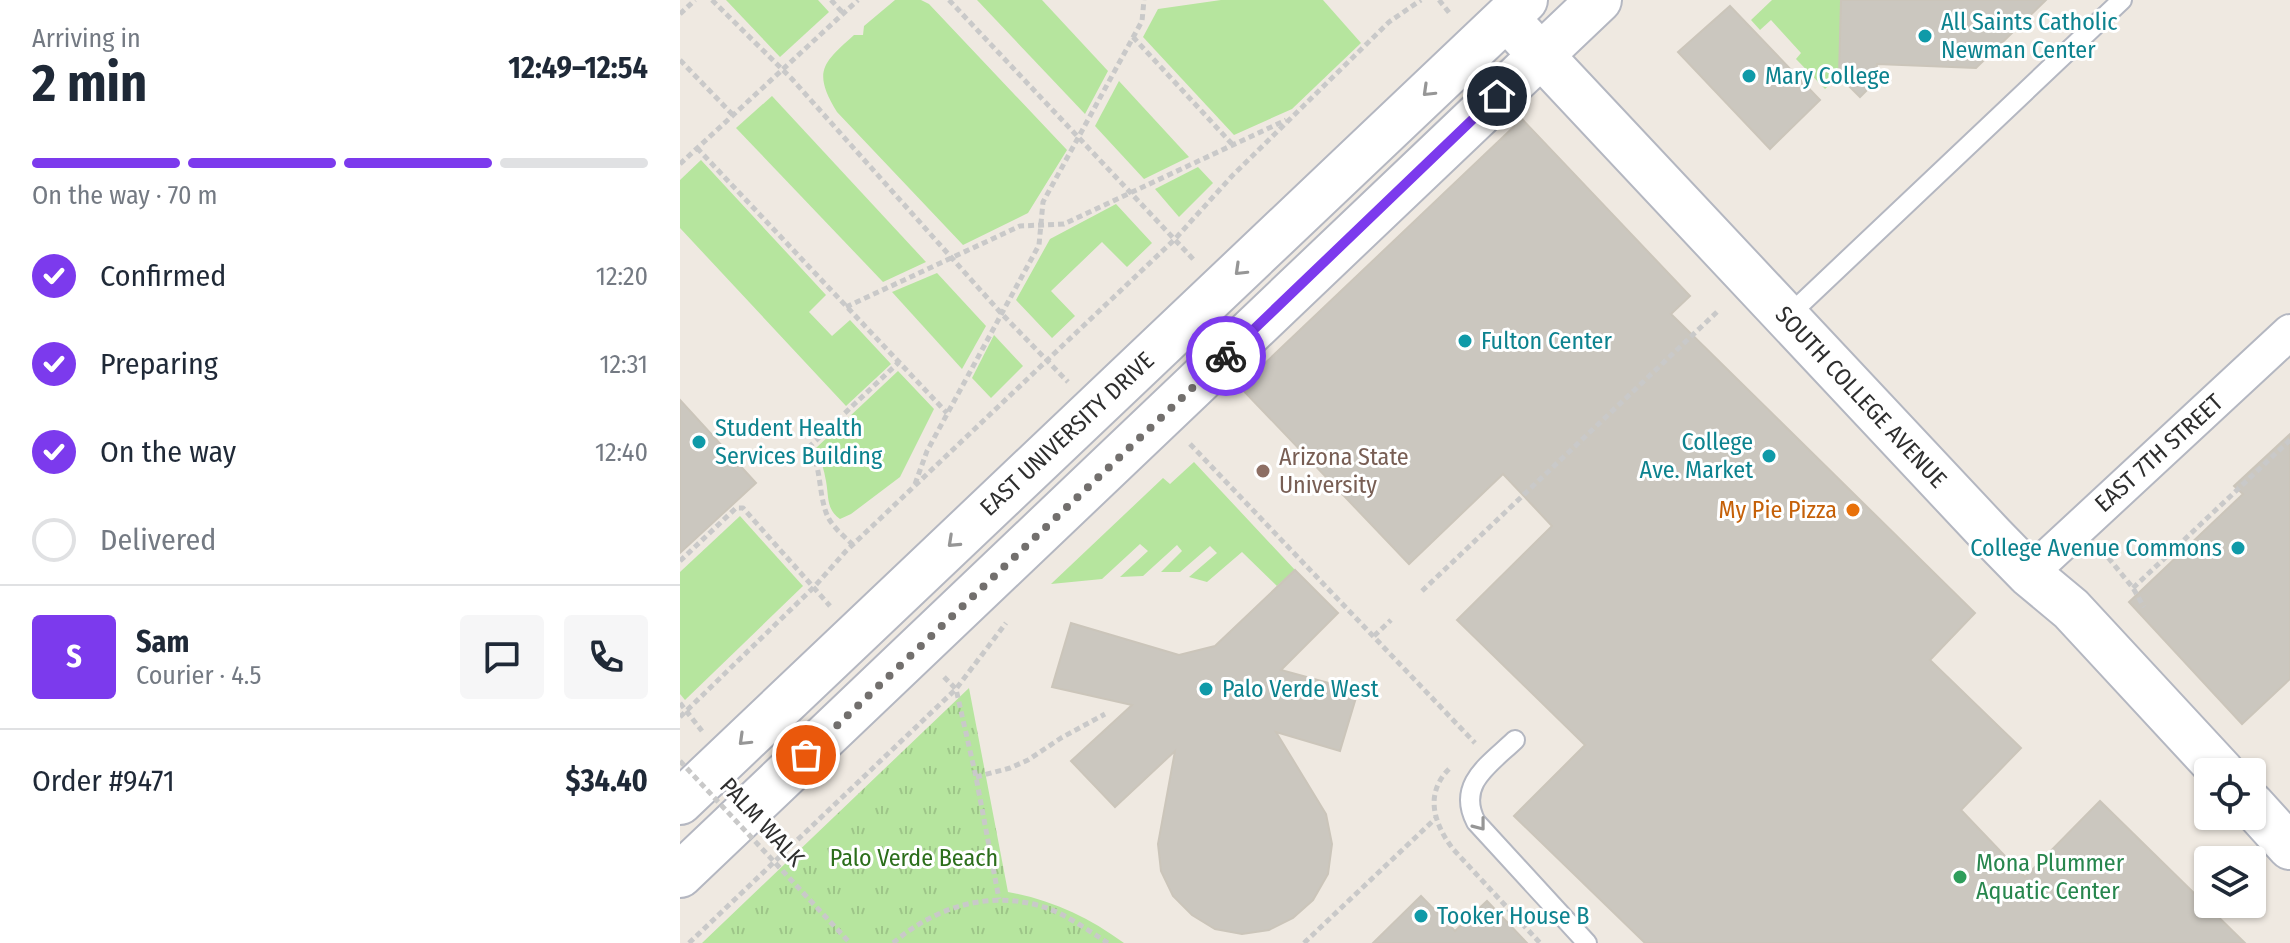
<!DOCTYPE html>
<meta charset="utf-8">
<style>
:root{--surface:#fff;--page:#f6f6f7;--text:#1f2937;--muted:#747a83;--line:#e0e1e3;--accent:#7c3aed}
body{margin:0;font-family:"Fira Sans Condensed",sans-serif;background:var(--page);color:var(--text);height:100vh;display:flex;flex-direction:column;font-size:30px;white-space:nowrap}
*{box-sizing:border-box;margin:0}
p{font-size:26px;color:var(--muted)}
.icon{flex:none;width:44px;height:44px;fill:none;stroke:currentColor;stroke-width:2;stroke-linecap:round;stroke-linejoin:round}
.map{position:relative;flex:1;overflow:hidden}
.details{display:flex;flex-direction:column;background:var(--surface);width:680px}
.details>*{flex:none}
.fabs{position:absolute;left:1514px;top:758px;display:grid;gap:16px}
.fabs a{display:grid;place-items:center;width:72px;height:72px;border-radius:8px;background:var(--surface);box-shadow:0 2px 6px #0004;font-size:40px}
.pin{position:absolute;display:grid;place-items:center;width:68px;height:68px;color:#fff;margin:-34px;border:4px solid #fff;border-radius:50%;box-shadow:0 2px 8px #0007}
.courier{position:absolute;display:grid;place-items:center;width:80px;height:80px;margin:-40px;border:6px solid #7c3aed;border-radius:50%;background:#fff;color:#222;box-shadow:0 2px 10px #0007}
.summary em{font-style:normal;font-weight:700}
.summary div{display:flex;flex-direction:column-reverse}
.summary{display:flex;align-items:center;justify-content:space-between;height:136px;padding:0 32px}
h1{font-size:52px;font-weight:700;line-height:60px}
.bar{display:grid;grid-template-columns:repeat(4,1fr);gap:12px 8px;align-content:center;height:96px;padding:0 32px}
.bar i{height:10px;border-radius:6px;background:var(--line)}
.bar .on{background:var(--accent)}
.bar p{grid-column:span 4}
.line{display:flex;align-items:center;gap:20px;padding:0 32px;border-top:2px solid var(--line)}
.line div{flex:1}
.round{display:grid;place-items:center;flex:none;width:84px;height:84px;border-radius:8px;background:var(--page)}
ol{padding:0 32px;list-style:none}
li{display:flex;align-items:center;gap:24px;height:88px}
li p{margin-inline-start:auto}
li .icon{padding:8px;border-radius:50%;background:var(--accent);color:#fff;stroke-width:4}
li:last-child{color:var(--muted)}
li i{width:44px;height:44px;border:4px solid var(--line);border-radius:50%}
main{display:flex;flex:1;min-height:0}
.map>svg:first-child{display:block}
.grass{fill:#b6e59e}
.park{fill:url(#park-tufts)}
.building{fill:#cbc7bf;stroke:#cbc5ba;stroke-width:2}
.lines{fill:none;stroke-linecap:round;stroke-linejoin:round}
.lane-casing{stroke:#b4b7c1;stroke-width:22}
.street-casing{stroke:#b4b7c1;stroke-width:38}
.secondary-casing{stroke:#b4b7c1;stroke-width:48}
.path{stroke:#c9c9c9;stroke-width:5;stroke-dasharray:6 4;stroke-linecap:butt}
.lane{stroke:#fff;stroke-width:18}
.street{stroke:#fff;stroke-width:34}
.secondary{stroke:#fff;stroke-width:44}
.path-bridge{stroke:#c9c9c9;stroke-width:5;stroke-dasharray:6 4;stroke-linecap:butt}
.oneway{stroke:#969696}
.done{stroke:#726f6d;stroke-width:8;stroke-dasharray:0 14.4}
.route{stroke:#7c3aed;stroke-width:10}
.culture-dot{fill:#0f9aa8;stroke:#fff;stroke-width:3}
.education-dot{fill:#8d6e63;stroke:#fff;stroke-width:3}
.food-dot{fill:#e8710a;stroke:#fff;stroke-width:3}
.leisure-dot{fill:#2e9e5b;stroke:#fff;stroke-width:3}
.labels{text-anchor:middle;stroke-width:6;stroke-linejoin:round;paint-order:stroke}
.culture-label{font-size:24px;fill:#0d838f;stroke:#fff;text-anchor:start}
.street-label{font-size:24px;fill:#2e2e2e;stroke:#fff}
.education-label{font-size:24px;fill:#785e54;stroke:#fff;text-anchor:start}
.food-label{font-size:24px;fill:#c56008;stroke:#fff;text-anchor:end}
.park-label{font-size:24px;fill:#2c6e1b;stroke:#fff}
.leisure-label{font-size:24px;fill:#27864d;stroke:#fff;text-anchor:start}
</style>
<main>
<section class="details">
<div class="summary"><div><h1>2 min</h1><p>Arriving in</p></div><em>12:49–12:54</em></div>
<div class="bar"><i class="on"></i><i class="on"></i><i class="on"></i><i></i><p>On the way · 70 m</p></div>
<ol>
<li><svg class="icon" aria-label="check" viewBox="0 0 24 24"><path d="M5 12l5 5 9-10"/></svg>Confirmed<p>12:20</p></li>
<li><svg class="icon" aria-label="check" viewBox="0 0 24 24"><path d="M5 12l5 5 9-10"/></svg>Preparing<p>12:31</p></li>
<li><svg class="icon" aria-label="check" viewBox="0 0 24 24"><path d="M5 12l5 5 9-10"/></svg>On the way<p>12:40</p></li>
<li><i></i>Delivered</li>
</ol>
<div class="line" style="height:144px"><b class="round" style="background:var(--accent);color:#fff">S</b><div><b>Sam</b><p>Courier · 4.5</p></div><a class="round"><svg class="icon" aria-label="chat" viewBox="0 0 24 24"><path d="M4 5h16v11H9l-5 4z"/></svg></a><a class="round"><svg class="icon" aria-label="phone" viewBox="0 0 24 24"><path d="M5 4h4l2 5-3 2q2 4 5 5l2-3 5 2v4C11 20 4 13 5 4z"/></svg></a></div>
<div class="line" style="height:104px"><div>Order #9471</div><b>$34.40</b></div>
</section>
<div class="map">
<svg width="1610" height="943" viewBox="0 0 1610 943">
<defs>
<pattern id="park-tufts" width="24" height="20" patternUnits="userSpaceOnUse" patternTransform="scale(2)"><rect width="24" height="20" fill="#b6e59e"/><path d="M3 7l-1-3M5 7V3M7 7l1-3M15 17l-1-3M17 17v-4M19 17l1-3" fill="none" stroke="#9dc588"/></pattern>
</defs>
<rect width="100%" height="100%" fill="#efe9e1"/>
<g class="grass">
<polygon points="46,0 138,0 149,12 100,57"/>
<path d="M 215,0 L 241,0 L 249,4 L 387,150 L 348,213 L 283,245 L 157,112 C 132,71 143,63 174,35 L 183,35 L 184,26 Z"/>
<polygon points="297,0 362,0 428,71 405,114"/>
<polygon points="541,0 643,0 681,43 612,109 554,135 463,37 478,9"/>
<polygon points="1092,0 1161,0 1159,76 1145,89 1116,59 1121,53 1091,20 1080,30 1071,20"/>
<polygon points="439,81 509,157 464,179 415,126"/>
<polygon points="92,96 246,262 203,282 56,128"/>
<polygon points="21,160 146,295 129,312 152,336 170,320 211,364 166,406 0,228 0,180"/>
<polygon points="518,167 533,183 499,217 475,189"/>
<polygon points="436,204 472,243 447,267 422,242 371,291 395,316 372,338 336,300 370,239"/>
<polygon points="257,273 306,326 282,369 212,292"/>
<polygon points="314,335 343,366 311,398 292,378"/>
<path d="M 218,371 L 254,409 L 220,477 L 171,514 L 160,519 C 146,509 149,497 146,481 C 144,470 141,459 136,448 Z"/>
<polygon points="514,462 615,570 597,586 562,552 527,582 509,577 537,553 530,546 500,572 481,572 502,551 497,545 463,576 440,577 468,551 460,544 422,579 371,584 483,478 490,484"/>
<polygon points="60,516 123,586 5,700 0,694 0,572"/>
</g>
<path class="park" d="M 289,688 L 328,892 C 372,900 408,917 444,943 L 22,943 Z"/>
<g class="building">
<polygon points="1161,0 1366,0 1296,68 1197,64 1196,81 1180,97 1159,76"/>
<polygon points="1050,6 1140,100 1090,149 998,52"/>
<polygon points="842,119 1010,296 991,314 1295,613 1250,660 1341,748 1281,810 1345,877 1420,801 1565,943 965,943 834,816 905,745 777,620 872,526 823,474 729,564 560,387"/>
<polygon points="0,400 76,483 0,553"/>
<polygon points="1610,434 1610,679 1562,724 1449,602 1563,494 1554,486"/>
<polygon points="615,570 658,613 601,670 678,691 660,751 596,732 646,814 652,844 648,874 633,900 613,918 589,930 562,934 535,929 512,915 493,896 481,871 478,844 495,751 435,807 391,761 452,705 372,687 391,623 499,655 535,646"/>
<polygon points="741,896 775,931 807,901 847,943 693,943"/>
</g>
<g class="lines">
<defs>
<g id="lane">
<polyline points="1107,317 1442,0"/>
<path d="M 835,740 C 810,764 776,784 796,822 L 907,943"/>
</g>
<polyline id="street" points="1349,574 1610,332"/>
<g id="secondary">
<polyline points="841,34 1312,536 1349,574 1391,609 1542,772"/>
<polyline points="0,802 845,0"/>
<polyline points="1572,805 1610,847"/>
<polyline points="0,875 919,0"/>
</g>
</defs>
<use href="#lane" class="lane-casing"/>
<use href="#street" class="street-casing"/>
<use href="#secondary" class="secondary-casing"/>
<g class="path">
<polyline points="32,0 112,79 320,312 388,382"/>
<polyline points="151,0 164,14"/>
<polyline points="269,0 514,260"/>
<polyline points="759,0 771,15"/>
<polyline points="0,14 15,0"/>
<polyline points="453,37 552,144"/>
<polyline points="0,60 53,115"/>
<polyline points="17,148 267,413"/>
<polyline points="0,164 178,0"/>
<polyline points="166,307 340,226 384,224 606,120"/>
<polyline points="510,444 795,743"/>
<polyline points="235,484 247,451 359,245 363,202 462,21 464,0"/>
<path d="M 173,545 C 164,536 152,527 147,515 C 138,493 142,467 129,447 L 219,362"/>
<polyline points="1422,550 1453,588 1464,607"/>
<polyline points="0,561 56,508 63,508 150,606"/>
<polyline points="1453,588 1610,440"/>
<polyline points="742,591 1039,310"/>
<polyline points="694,636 711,620"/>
<polyline points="264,677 276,689 296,777 319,899"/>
<polyline points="0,703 22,731"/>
<polyline points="0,717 134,587 166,551 495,239 552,176 709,22 741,0"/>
<path d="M 769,769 C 744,794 754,824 773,849 L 860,943"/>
<polyline points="296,777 330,768 348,760 381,738 425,714"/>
<polyline points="9,943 276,689 326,623"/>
<path d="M 213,943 C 253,909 304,891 357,905 C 382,911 406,929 428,943"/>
<polyline points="624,943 757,817"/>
</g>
<use href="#lane" class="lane"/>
<use href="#street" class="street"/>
<use href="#secondary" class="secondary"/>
<polyline class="path-bridge" points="0,761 170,943"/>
</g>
<defs><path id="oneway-chevron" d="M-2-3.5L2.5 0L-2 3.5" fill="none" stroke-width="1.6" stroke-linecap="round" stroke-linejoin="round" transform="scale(2)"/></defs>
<g class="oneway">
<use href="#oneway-chevron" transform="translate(748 91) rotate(136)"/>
<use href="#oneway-chevron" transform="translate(560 270) rotate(136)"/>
<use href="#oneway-chevron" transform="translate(273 542) rotate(137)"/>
<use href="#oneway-chevron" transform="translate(64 740) rotate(136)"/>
<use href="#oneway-chevron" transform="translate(800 825) rotate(52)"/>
</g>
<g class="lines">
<polyline class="done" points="126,755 546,356"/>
<polyline class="route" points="546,356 817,96"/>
</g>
<g class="culture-dot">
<circle cx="1245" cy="36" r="8"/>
<circle cx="1069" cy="76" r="8"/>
<circle cx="785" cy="341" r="8"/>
<circle cx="19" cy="442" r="8"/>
<circle cx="1089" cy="456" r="8"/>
<circle cx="1558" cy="548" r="8"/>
<circle cx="526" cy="689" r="8"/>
<circle cx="741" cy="916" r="8"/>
</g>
<circle class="education-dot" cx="583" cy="471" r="8"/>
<circle class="food-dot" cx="1173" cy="510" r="8"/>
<circle class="leisure-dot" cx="1280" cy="877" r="8"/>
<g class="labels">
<g class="culture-label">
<text x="1261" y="30">All Saints Catholic<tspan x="1261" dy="28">Newman Center</tspan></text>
<text x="1085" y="84">Mary College</text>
<text x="801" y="349">Fulton Center</text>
<text x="35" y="436">Student Health<tspan x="35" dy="28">Services Building</tspan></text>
<text x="1073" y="450" text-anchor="end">College<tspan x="1073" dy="28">Ave. Market</tspan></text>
<text x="1542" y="556" text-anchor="end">College Avenue Commons</text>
<text x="542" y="697">Palo Verde West</text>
<text x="757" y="924">Tooker House B</text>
</g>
<g class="street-label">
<text transform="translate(1181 397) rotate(47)" y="8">SOUTH COLLEGE AVENUE</text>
<text transform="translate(387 434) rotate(-43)" y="8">EAST UNIVERSITY DRIVE</text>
<text transform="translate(1479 453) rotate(-42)" y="8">EAST 7TH STREET</text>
<text transform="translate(82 822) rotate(47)" y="8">PALM WALK</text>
</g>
<g class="education-label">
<text x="599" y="465">Arizona State<tspan x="599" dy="28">University</tspan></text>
</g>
<g class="food-label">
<text x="1157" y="518">My Pie Pizza</text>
</g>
<g class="park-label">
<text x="234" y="866">Palo Verde Beach</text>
</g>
<g class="leisure-label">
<text x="1296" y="871">Mona Plummer<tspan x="1296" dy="28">Aquatic Center</tspan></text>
</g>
</g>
</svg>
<div class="fabs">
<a><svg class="icon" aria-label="locate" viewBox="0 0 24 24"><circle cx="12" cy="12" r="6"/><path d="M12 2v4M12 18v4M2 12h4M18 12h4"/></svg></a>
<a><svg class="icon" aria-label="layers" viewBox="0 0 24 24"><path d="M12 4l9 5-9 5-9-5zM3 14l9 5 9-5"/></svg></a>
</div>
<div class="pin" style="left:126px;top:755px;background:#ea580c"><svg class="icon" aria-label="bag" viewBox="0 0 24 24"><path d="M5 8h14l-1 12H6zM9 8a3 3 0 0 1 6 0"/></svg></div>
<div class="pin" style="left:817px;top:96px;background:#1f2937"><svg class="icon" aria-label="home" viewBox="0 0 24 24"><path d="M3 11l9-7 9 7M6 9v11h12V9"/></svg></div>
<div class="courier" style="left:546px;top:356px"><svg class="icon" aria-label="bike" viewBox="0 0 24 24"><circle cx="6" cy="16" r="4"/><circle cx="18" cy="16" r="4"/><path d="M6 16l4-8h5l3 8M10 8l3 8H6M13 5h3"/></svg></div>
</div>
</main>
